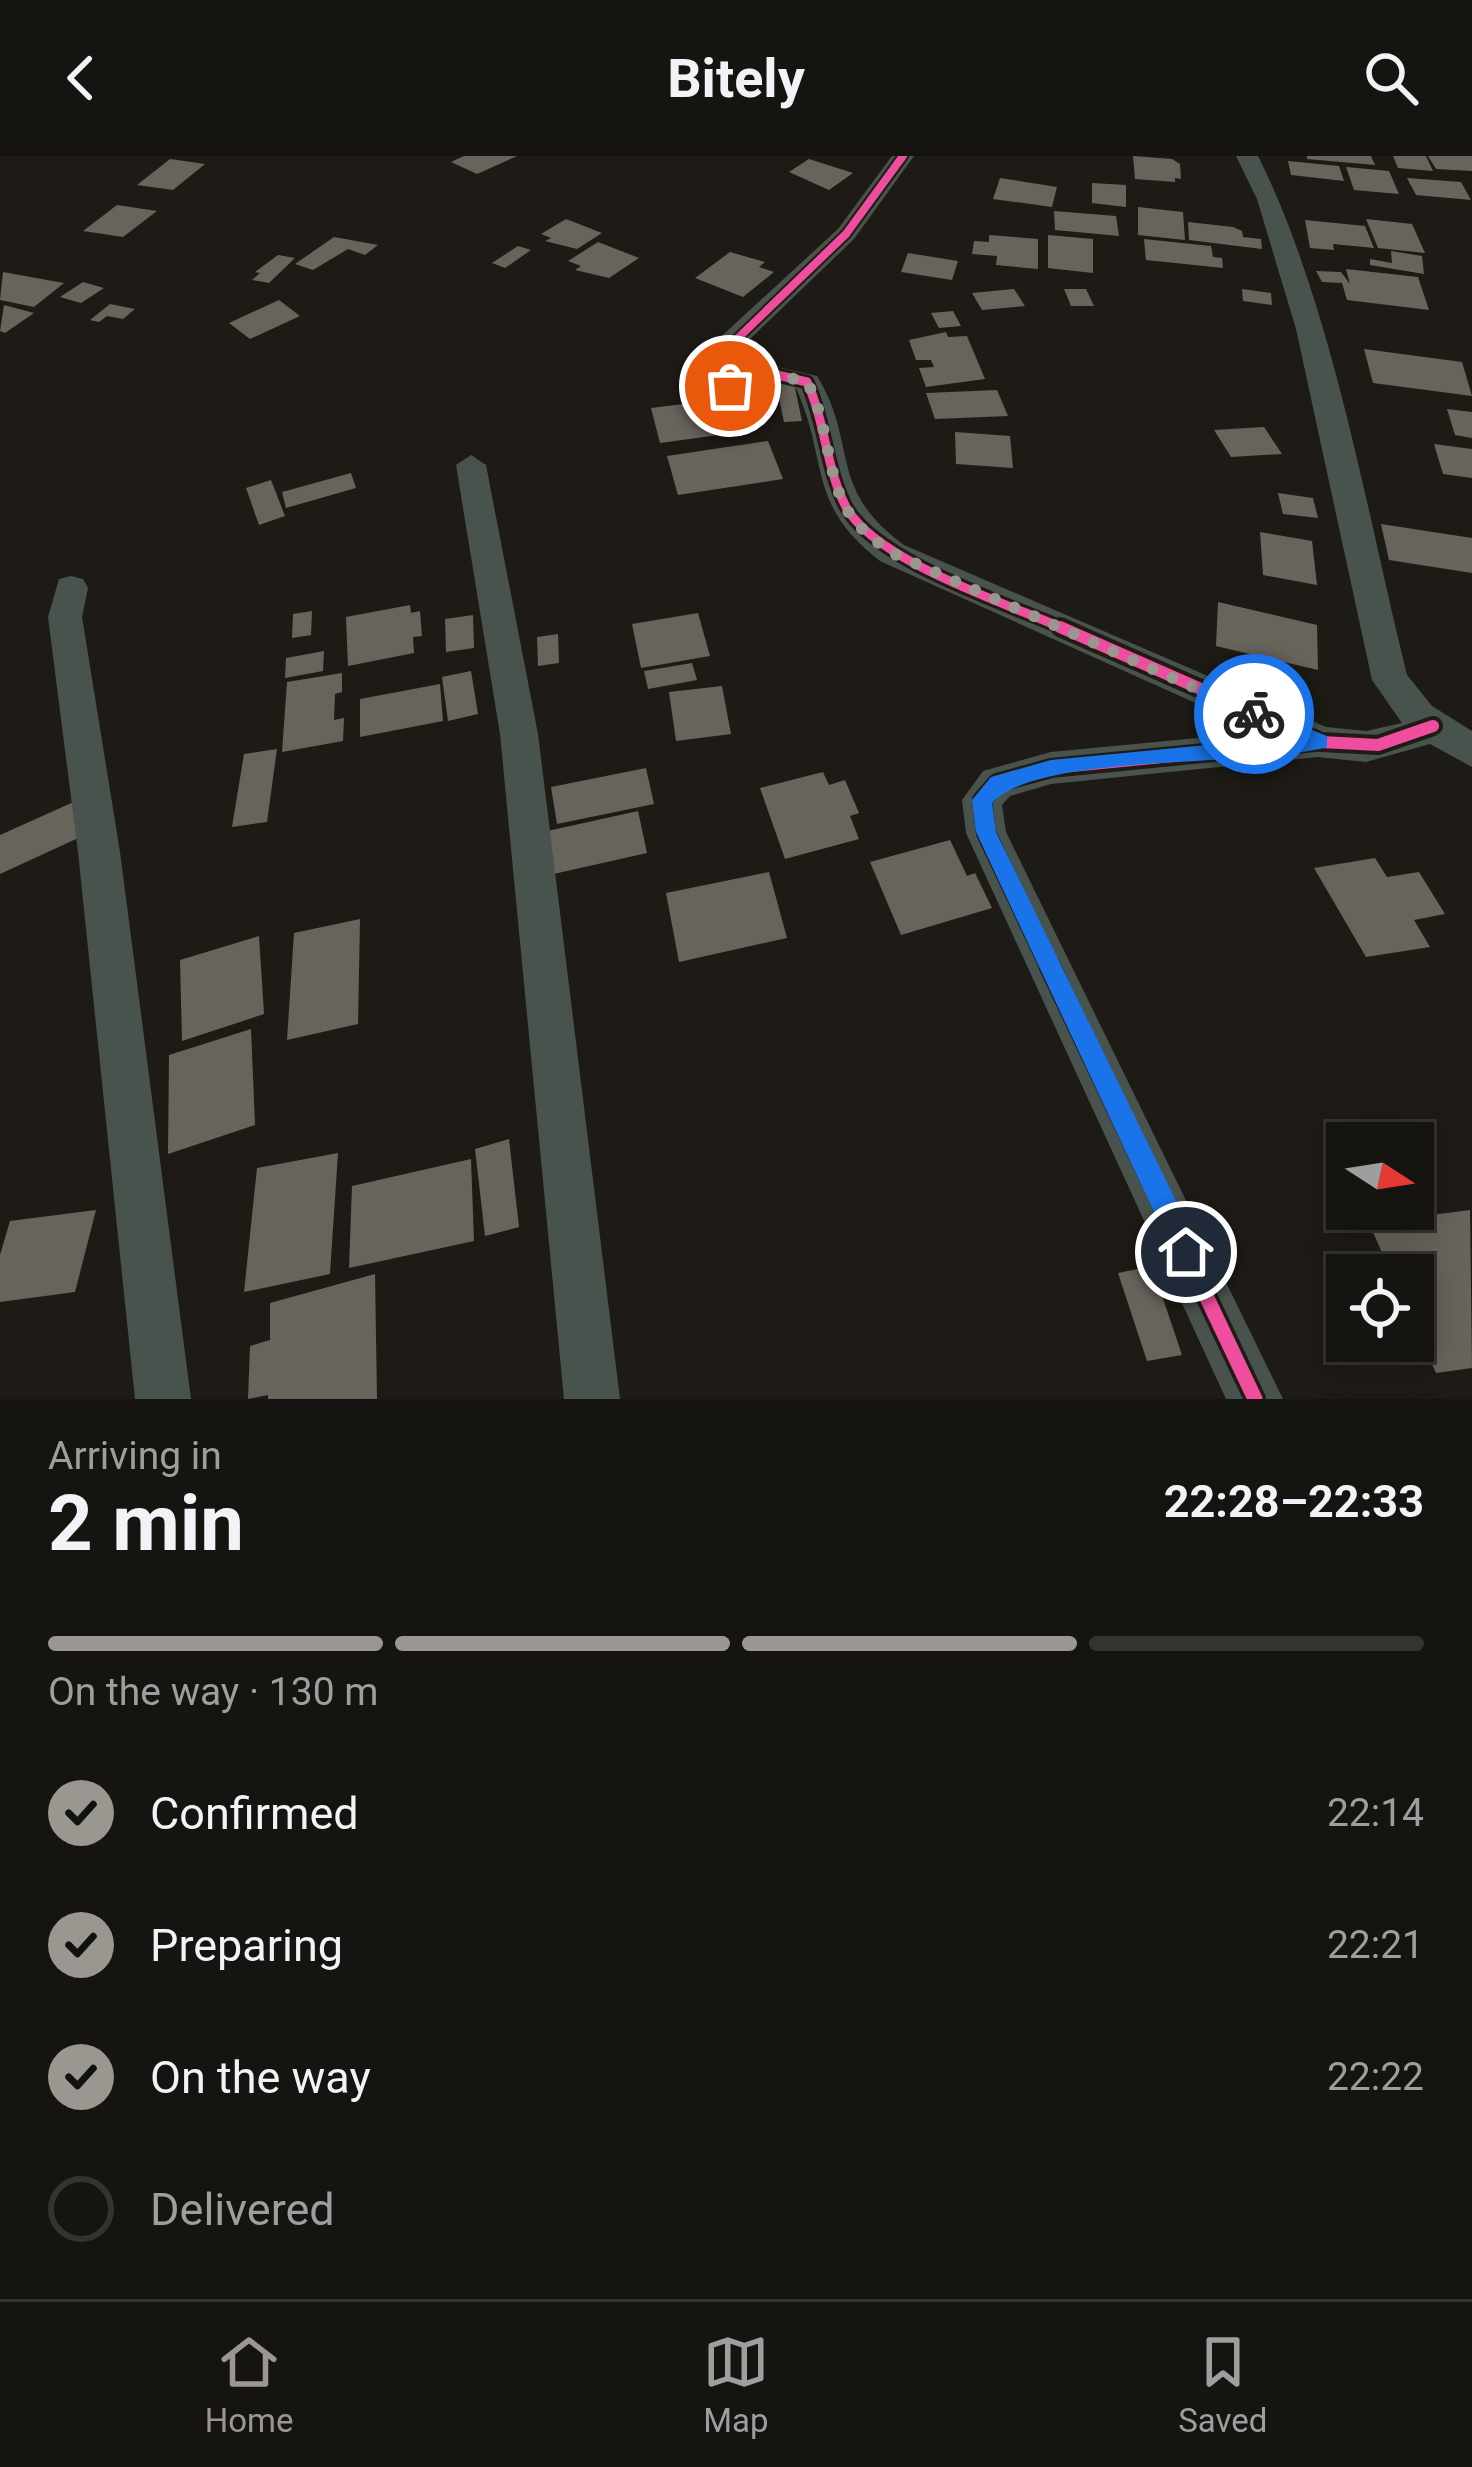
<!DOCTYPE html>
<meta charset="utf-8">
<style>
:root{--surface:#161410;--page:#1f1d19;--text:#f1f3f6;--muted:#9e9e9f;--line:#353330;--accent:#9a9791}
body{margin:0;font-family:Roboto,sans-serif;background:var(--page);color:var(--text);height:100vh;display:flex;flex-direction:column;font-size:45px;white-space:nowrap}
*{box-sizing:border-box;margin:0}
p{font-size:39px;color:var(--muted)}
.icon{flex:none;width:66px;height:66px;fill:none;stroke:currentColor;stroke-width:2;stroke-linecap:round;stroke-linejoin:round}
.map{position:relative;height:1243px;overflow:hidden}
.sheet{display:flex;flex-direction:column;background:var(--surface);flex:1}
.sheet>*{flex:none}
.needle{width:78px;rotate:102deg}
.tools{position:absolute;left:1326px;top:966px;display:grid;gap:24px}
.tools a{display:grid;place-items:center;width:108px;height:108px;border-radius:0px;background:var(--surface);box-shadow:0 6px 30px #0003,0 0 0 3px var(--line);font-size:60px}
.pin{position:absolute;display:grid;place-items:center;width:102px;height:102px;color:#fff;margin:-51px;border:6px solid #fff;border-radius:50%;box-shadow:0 3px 12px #0007}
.courier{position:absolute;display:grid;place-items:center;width:120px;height:120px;margin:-60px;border:9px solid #1a73e8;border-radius:50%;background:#fff;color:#222;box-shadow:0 3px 15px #0007}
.overview em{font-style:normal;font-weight:700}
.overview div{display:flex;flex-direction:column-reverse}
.overview{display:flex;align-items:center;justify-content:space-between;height:204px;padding:0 48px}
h1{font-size:78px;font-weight:700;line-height:90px}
.bar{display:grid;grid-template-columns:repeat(4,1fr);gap:18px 12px;align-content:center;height:144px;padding:0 48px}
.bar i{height:15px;border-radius:9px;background:var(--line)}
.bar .current{background:var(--accent)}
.bar p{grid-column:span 4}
ol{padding:0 48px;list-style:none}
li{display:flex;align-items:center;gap:36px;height:132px}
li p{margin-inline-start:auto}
li .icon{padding:12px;border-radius:50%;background:var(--accent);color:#111;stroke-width:4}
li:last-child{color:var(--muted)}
li i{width:66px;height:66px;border:6px solid var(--line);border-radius:50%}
header{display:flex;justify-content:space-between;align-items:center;height:156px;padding:0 48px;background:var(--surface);font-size:54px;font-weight:700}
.menu{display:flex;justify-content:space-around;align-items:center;height:168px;border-top:3px solid var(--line);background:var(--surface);font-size:33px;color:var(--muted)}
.menu a{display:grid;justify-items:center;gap:6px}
.menu .current{color:var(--accent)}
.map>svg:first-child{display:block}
.building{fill:#67645c}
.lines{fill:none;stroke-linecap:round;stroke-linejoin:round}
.minor{fill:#49534e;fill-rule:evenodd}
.cycleway-far3-casing{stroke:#211c13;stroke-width:12}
.cycleway-far2-casing{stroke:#211c13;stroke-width:15}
.cycleway-far1-casing{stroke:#211c13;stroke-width:20}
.cycleway-casing{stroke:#211c13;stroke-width:22}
.cycleway-far3{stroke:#ef4d9e;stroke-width:8}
.cycleway-far2{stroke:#ef4d9e;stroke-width:9}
.cycleway-far1{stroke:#ef4d9e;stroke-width:12}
.cycleway{stroke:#ef4d9e;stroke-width:15}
.route{fill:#1a73e8}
.done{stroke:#9a9791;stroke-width:12;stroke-dasharray:0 21.6}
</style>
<header><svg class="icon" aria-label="back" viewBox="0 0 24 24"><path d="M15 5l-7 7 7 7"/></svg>Bitely<svg class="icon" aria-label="search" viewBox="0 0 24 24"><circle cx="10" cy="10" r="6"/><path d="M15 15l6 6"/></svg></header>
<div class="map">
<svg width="1472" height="1243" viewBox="0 0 1472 1243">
<rect width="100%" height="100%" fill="#1e1b16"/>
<g class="building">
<polygon points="464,0 517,0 477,18 451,6"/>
<polygon points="1133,0 1172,3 1180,8 1181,23 1175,22 1175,26 1135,23"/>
<polygon points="1307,0 1371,0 1375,9 1307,3"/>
<polygon points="1393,0 1426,0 1433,15 1398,12"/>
<polygon points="1428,0 1472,0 1472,15 1436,13"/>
<polygon points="170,3 205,8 173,34 137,29"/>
<polygon points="809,3 853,17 829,34 789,16"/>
<polygon points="1288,5 1339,10 1344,25 1291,19"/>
<polygon points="1346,11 1389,15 1399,38 1354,34"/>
<polygon points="1000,22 1057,31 1052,51 993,43"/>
<polygon points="1407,22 1461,26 1471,44 1416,39"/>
<polygon points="1092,27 1126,29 1126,51 1092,47"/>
<polygon points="117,49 157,55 123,81 83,75"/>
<polygon points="1138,51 1183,56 1185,84 1138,79"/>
<polygon points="1054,55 1116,60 1119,80 1055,74"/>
<polygon points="566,63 602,77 577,93 545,85 551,82 541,78"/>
<polygon points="1366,63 1412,68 1425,97 1378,92"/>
<polygon points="1305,64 1365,70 1374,92 1333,88 1334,94 1310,92"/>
<polygon points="1188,66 1233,71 1242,75 1243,81 1261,83 1262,93 1189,84"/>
<polygon points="989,79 1038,83 1038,113 996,109 997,100 972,98 974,85 989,86"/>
<polygon points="1048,79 1093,83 1093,117 1048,112"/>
<polygon points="334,81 378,89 365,99 348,93 313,114 295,108"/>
<polygon points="1144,83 1211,90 1213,101 1222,102 1223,112 1146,104"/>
<polygon points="598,86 639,102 609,122 575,114 581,110 568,105"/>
<polygon points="518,90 531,94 505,112 492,107"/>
<polygon points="1391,95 1422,100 1424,118 1370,109 1370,103 1392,107"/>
<polygon points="730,96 765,106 759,111 774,116 743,141 695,122"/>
<polygon points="908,97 958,105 952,124 901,116"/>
<polygon points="278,99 295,102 269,127 252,124 260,117 255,116"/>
<polygon points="1346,113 1418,121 1429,154 1347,144 1342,127 1322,126 1316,115 1341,116 1350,128"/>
<polygon points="3,116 64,127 34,151 0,144"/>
<polygon points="83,126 104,132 81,147 60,141"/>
<polygon points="1014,133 1025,150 982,154 972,137"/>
<polygon points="1064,133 1086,133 1094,150 1071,150"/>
<polygon points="1242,133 1271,137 1272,149 1243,145"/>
<polygon points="279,144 300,160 250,183 229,167"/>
<polygon points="110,148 135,153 123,163 107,160 99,166 90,164"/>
<polygon points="4,149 34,157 5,177 0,175"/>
<polygon points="953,155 961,170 939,172 931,157"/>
<polygon points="946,176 948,181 967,180 985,223 926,231 919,212 934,211 931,204 916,204 909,184"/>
<polygon points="1364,193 1462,206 1472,240 1373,227"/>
<polygon points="794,227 802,265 784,266 776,228"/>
<polygon points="997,234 1008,260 935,263 926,237"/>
<polygon points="715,244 719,257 733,256 738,270 724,272 726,278 660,287 651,252"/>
<polygon points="1447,253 1472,256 1472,282 1455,279"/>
<polygon points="1264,271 1282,298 1231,301 1214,274"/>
<polygon points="955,276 1010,280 1013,312 956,308"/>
<polygon points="768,285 783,323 678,339 667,300"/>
<polygon points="1434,288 1472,293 1472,322 1443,318"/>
<polygon points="351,317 356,332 286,352 282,336"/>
<polygon points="271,324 285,360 259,369 246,332"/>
<polygon points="1278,337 1313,342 1318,362 1283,358"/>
<polygon points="1381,368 1472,382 1472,417 1389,404"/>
<polygon points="1260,376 1312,385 1317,429 1263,419"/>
<polygon points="1218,446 1317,469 1318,514 1216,490"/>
<polygon points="410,449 411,457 420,455 422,480 413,481 414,497 348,510 346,461"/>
<polygon points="312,455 311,479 292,482 293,458"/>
<polygon points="698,457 710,500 641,512 632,468"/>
<polygon points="473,459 474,492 446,496 445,463"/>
<polygon points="558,478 559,507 538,510 537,481"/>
<polygon points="324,495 323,515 285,522 286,502"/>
<polygon points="692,507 697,524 648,533 644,515"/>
<polygon points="471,515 478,558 448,565 442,521"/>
<polygon points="342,517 342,536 335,538 334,564 344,562 343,585 282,596 287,526"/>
<polygon points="440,528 443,565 360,581 360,543"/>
<polygon points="722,530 731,578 676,585 669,536"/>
<polygon points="277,593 267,666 232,671 244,598"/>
<polygon points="646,612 654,648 557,668 551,631"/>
<polygon points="823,616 829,629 845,624 859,657 850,660 859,683 785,703 760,632"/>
<polygon points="78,644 87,678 0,718 0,679"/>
<polygon points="638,655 647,697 549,719 543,676"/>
<polygon points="950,684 967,720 975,717 992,752 901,779 870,706"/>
<polygon points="1375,702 1387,721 1419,716 1445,758 1414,764 1430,791 1366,801 1314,712"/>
<polygon points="769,716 787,782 679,806 666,737"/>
<polygon points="360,763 358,868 287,884 294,777"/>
<polygon points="259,780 264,858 182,885 180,804"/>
<polygon points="251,873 255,969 168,998 169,899"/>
<polygon points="509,983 519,1071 485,1080 475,993"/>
<polygon points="338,997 330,1118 244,1136 257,1012"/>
<polygon points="471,1003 474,1085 349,1112 352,1030"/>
<polygon points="96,1054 75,1136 0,1146 0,1099 10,1065"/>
<polygon points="1470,1054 1472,1212 1436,1217 1413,1166 1413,1119 1392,1119 1369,1067"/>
<polygon points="1152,1110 1182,1199 1147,1205 1118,1117"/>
<polygon points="375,1118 377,1243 268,1243 268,1239 248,1243 250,1190 270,1184 270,1147"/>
</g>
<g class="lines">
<g class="minor">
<path d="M 892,0 L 914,0 L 854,83 L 724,208 L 725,216 L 734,221 L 777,211 L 817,220 C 859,288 826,332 904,389 L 1326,571 L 1366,575 L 1402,567 L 1372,524 L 1296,173 L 1257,43 L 1236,0 L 1258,0 C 1333,151 1366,354 1407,519 L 1432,550 L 1472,575 L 1472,611 L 1430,588 L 1366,606 L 1318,601 L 1051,628 L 1010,640 L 1002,649 L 1006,676 L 1283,1243 L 1226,1243 L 966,677 L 962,644 L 983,615 L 1051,596 L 1260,576 L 880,405 C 806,348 829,305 796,232 L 777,227 L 730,238 L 698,220 L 700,200 L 838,73 Z"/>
<polygon points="471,299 486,309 538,578 620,1243 564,1243 500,578 456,309"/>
<polygon points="71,420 83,423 88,432 82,461 120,696 191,1243 135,1243 78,696 48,461 59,423"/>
</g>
<defs>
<polyline id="cycleway-far3" points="710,209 846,78 903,0"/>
<path id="cycleway-far2" d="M 710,206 L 712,220 L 730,230 L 777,219 L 807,226 C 825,265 826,311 845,349 C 873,405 1009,448 1067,474"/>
<g id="cycleway-far1">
<polyline points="1060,471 1321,586 1378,589 1433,570"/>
<polyline points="1050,812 986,677 982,644 997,627 1051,612 1315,586"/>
</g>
<polyline id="cycleway" points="1049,809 1255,1243"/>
</defs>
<use href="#cycleway-far3" class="cycleway-far3-casing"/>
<use href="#cycleway-far2" class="cycleway-far2-casing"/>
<use href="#cycleway-far1" class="cycleway-far1-casing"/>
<use href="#cycleway" class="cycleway-casing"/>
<use href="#cycleway-far3" class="cycleway-far3"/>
<use href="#cycleway-far2" class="cycleway-far2"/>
<use href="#cycleway-far1" class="cycleway-far1"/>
<use href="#cycleway" class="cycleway"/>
</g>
<path class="route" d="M 1254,551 L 1327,580 L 1327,591 C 1253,612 1038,596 992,647 L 996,676 L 1196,1086 L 1200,1096 L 1196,1105 L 1186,1109 L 1177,1105 L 976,676 L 972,644 L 991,621 L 1051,604 L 1289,581 L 1247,564 L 1247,553 Z"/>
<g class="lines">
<path class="done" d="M 730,230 L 777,219 L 807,226 C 829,265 826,322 849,357 C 860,374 876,385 892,397 L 1254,558"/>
</g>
</svg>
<div class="tools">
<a><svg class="needle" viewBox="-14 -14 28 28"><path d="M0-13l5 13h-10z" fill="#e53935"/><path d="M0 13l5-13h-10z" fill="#9e9e9f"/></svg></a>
<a><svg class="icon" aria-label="locate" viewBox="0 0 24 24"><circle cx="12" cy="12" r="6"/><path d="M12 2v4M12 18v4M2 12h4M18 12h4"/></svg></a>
</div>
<div class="pin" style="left:730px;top:230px;background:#ea580c"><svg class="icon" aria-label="bag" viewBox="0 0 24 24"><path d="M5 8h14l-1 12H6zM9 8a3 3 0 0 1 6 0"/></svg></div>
<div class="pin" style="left:1186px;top:1096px;background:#1f2937"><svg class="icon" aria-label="home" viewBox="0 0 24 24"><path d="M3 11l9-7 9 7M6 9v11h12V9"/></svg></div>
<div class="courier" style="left:1254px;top:558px"><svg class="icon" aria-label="bike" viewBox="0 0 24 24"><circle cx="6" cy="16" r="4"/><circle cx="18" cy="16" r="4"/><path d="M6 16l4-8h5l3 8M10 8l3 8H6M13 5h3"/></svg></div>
</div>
<section class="sheet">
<div class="overview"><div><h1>2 min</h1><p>Arriving in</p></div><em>22:28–22:33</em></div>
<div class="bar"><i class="current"></i><i class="current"></i><i class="current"></i><i></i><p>On the way · 130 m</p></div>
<ol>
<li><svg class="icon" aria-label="check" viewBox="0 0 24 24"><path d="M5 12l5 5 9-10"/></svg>Confirmed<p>22:14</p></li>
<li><svg class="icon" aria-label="check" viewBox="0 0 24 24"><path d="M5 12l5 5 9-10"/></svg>Preparing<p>22:21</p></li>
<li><svg class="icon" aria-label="check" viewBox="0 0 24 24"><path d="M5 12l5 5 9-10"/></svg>On the way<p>22:22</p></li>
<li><i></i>Delivered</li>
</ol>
</section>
<nav class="menu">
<a class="current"><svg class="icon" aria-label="home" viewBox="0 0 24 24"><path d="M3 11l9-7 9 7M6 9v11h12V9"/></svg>Home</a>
<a><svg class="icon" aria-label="map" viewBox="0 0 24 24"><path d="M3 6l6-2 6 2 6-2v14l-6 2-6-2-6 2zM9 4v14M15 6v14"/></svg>Map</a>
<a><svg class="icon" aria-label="saved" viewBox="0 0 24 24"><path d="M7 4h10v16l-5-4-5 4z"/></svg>Saved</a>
</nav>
